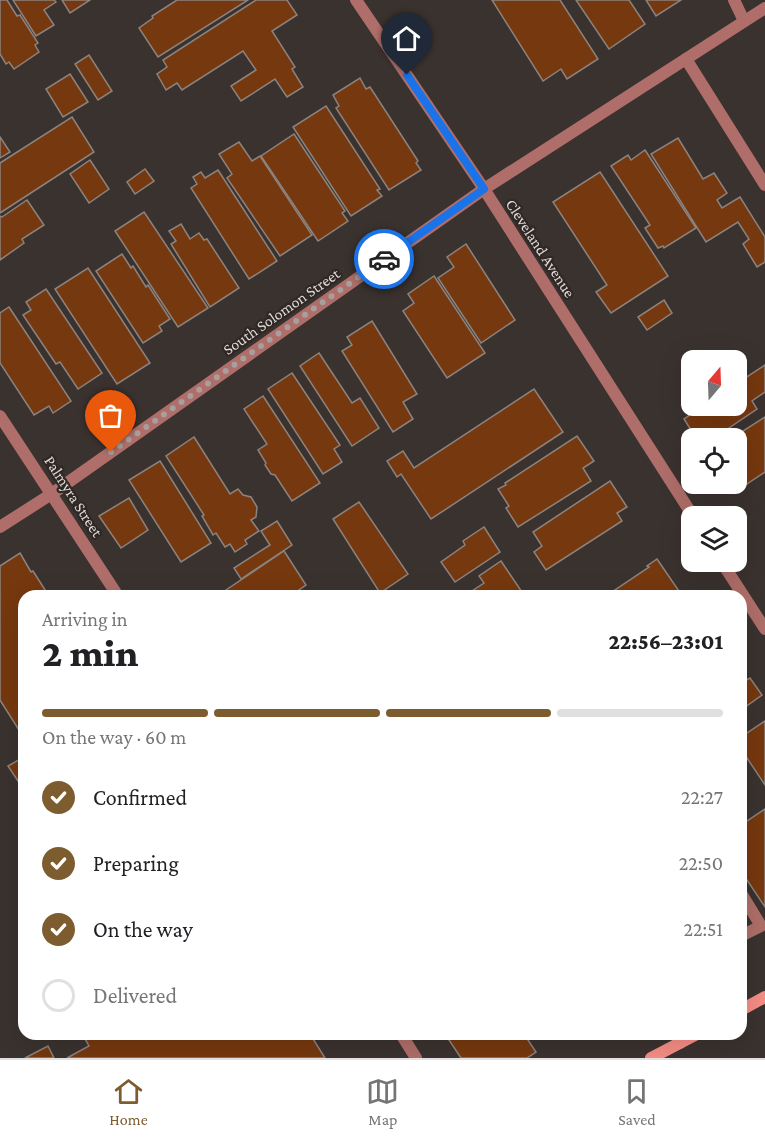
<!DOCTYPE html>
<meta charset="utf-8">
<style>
:root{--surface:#fff;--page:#f2f2f2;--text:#202124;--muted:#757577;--line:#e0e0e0;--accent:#7d5d2f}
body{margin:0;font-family:"Crimson Pro",serif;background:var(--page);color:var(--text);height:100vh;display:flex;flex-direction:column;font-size:22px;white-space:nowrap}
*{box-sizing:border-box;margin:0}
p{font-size:20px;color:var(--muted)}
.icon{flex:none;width:33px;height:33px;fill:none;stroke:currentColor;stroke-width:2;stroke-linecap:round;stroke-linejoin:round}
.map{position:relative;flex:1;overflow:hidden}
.sheet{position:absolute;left:18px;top:590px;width:729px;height:450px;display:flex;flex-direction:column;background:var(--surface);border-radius:18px;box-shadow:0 6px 24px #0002}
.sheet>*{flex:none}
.needle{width:39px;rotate:19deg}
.tools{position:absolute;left:681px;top:350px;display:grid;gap:12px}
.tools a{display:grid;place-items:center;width:66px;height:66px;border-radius:12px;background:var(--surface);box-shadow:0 6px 24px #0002;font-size:30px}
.pin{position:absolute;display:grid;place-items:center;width:51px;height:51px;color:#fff;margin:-62px -26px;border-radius:50% 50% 50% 0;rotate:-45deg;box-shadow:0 0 6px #0007}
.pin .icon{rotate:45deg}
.courier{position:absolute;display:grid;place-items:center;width:60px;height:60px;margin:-30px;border:4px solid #1a73e8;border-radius:50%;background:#fff;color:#222;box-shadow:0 2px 8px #0007}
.head em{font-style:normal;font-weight:800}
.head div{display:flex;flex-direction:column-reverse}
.head{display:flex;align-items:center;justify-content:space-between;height:102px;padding:0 24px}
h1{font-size:39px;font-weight:800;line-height:45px}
.bar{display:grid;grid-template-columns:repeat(4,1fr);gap:9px 6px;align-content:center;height:72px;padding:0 24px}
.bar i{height:8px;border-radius:4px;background:var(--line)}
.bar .current{background:var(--accent)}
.bar p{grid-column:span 4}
ol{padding:0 24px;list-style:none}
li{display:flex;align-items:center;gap:18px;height:66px}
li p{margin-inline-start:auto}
li .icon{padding:6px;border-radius:50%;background:var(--accent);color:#fff;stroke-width:4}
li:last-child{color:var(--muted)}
li i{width:33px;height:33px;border:3px solid var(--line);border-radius:50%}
.tabs{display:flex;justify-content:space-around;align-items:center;height:84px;border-top:2px solid var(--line);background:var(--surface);font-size:16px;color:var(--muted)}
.tabs a{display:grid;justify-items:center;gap:3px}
.tabs .current{color:var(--accent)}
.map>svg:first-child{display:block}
.building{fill:#76380e;stroke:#8c837f;stroke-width:1.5}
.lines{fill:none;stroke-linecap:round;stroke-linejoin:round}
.lane{stroke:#af6e69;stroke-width:12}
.street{stroke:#af6e69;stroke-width:12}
.secondary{stroke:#f58d85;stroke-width:12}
.done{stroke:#a59f9d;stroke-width:6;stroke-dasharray:0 10.8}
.route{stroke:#1a73e8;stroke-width:8}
.labels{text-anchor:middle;stroke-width:4.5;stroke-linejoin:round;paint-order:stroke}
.street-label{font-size:16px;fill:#dfdad8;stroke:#2f2825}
</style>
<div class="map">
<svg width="765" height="1058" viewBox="0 0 765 1058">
<rect width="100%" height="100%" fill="#3a322f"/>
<g class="building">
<polygon points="0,0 7,0 17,16 20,15 38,43 35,45 39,52 14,69 9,62 6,64 0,54"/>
<polygon points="13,0 54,0 56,2 44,10 54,25 36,36"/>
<polygon points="62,0 90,0 70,13"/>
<polygon points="177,0 248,0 158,57 139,28 153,18 152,16"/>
<polygon points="256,0 287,0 297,15 272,31 295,67 292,69 303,87 287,97 275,79 241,101 231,86 256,70 243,51 182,90 177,83 166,90 157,74 167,67 163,60"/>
<polygon points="492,0 560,0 598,59 567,79 561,69 543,81"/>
<polygon points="576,0 629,0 645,24 609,49"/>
<polygon points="646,0 681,0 656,16"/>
<polygon points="89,55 112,91 98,100 75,64"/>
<polygon points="70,74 88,102 63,117 46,89"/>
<polygon points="360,78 366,89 370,87 418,161 416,163 421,170 389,190 336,108 339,106 333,95"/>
<polygon points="326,106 380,189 377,190 382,196 351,216 293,127"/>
<polygon points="72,117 94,152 0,213 0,163"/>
<polygon points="294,134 345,211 342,213 348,221 318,241 261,156"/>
<polygon points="0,137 10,152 0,158"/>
<polygon points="678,138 703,179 714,173 727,193 717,200 722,208 740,197 765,237 765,262 757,267 743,244 749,239 738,222 706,242 651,154"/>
<polygon points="239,142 252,161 260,156 312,235 280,256 227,178 232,174 219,154"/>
<polygon points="645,150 696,228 664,248 663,246 658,248 645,228 650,225 611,166 628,155 631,160"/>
<polygon points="90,160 109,189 89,203 70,174"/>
<polygon points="145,169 154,181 135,194 127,182"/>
<polygon points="218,170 277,261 249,279 191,188 197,184 193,177 201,172 205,178"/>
<polygon points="600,172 668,276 611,313 596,292 607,285 553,202"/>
<polygon points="27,200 44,225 22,239 24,243 0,260 0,216 2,217"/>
<polygon points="144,212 208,308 178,327 115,231"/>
<polygon points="181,224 190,239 199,233 204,240 207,239 239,288 210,307 171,244 176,241 169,231"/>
<polygon points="466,244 515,320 481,343 438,278 454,267 447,257"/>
<polygon points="122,254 131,268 133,266 146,287 148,285 170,319 159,326 162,331 143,343 96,271"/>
<polygon points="88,268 150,363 117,384 55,289"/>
<polygon points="434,276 485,353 447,378 403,311 414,303 408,294"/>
<polygon points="46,289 102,373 78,389 60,362 56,364 23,315 31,310 26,302"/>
<polygon points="664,300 672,313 647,330 638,317"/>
<polygon points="9,307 71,401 53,413 49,406 34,415 0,363 0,313"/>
<polygon points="372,321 417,394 403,402 413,419 393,432 342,351 352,345 347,337"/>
<polygon points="319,353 352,403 360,398 379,428 352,446 300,366"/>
<polygon points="765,365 765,392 752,401 757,409 714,438 696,438 684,419 705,405 736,405 736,384"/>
<polygon points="292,373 340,445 334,449 342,462 323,474 268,389"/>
<polygon points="534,389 563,432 431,519 401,474 397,477 387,461 403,451 414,468"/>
<polygon points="263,396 320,483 292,501 275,475 271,474 265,465 266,463 258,450 267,444 244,409"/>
<polygon points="765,417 765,472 738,490 734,483 736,483 736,438 732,438"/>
<polygon points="577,436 594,461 583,468 591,481 518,527 506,508 509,506 498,489 506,485 505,483"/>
<polygon points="194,437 230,494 238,489 243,495 251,497 257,507 256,517 251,520 259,531 245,540 247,544 235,552 230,544 225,547 216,533 213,535 202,516 204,515 166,456"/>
<polygon points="160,461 211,543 181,562 129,480"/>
<polygon points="610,481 627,507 617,513 622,521 546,570 534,552 542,546 533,532"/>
<polygon points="129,498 148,530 121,548 99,516"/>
<polygon points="359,502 408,574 380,593 333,519"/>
<polygon points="277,521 292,545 241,579 234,568 270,545 261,531"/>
<polygon points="484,527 500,552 455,582 441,562 465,545 463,541"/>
<polygon points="284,551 306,585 290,596 217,596"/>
<polygon points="20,553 31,572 33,571 49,596 24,596 24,738 0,700 0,566"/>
<polygon points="657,559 681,594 606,596 649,567 647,566"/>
<polygon points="501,561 524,595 475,596 472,591 484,583 479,576"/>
<polygon points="750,678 762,695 741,710 741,683"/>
<polygon points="765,721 765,785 741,749 741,737"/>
<polygon points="24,757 24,790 8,766"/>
<polygon points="765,809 765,907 741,871 741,825"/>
<polygon points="89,1034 310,1034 325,1058 67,1058 89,1046 84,1037"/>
<polygon points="445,1034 524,1034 536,1052 527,1058 461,1058"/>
<polygon points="48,1046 54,1058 25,1058"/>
</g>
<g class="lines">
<g class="lane">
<polyline points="734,0 744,21"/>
<polyline points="686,59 765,185"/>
<polyline points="741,893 761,926 741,936"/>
<polyline points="675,1034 680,1043"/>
</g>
<g class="street">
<polyline points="356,0 484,189 693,516"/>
<polyline points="0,416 118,596"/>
<polyline points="0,527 53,493 484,189 765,8"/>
<polyline points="721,561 765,629"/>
<polyline points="401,1034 416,1058"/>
</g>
<g class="secondary">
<polyline points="741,1010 765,997"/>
<polyline points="651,1058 697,1034"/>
</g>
</g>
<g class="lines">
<polyline class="done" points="111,452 384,259"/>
<polyline class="route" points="384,259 484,189 407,75"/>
</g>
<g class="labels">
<g class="street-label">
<text transform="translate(541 248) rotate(57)" y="6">Cleveland Avenue</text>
<text transform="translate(281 311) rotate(-35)" y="6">South Solomon Street</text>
<text transform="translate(74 496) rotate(57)" y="6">Palmyra Street</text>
</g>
</g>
</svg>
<div class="tools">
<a><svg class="needle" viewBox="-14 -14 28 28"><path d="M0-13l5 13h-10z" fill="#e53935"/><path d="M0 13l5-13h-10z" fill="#757577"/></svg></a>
<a><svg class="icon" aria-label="locate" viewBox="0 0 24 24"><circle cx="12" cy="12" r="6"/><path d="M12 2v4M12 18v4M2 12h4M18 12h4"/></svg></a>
<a><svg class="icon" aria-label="layers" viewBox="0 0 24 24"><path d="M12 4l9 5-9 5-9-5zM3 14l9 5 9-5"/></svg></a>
</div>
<div class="pin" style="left:111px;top:452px;background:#ea580c"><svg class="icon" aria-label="bag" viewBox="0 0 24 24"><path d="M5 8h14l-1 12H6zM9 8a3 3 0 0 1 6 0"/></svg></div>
<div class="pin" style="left:407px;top:75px;background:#1f2937"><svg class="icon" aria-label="home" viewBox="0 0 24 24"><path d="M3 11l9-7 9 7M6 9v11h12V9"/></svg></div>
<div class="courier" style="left:384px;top:259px"><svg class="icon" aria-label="car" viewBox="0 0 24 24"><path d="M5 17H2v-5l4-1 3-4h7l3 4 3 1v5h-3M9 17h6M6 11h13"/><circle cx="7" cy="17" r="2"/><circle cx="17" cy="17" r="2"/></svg></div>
<section class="sheet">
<div class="head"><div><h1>2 min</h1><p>Arriving in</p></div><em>22:56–23:01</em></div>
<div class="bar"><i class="current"></i><i class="current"></i><i class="current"></i><i></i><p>On the way · 60 m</p></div>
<ol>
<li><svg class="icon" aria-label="check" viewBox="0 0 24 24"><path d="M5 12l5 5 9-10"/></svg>Confirmed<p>22:27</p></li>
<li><svg class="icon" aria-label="check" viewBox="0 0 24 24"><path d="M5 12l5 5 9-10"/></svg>Preparing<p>22:50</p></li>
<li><svg class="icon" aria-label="check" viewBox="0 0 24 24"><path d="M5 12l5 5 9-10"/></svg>On the way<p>22:51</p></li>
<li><i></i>Delivered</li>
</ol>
</section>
</div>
<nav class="tabs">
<a class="current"><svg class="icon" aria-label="home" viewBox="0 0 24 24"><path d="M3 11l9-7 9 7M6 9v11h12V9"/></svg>Home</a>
<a><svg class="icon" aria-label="map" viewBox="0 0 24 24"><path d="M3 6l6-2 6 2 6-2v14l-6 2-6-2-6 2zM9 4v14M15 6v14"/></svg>Map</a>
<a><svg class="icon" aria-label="saved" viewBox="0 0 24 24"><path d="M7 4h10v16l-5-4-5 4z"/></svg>Saved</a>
</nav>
